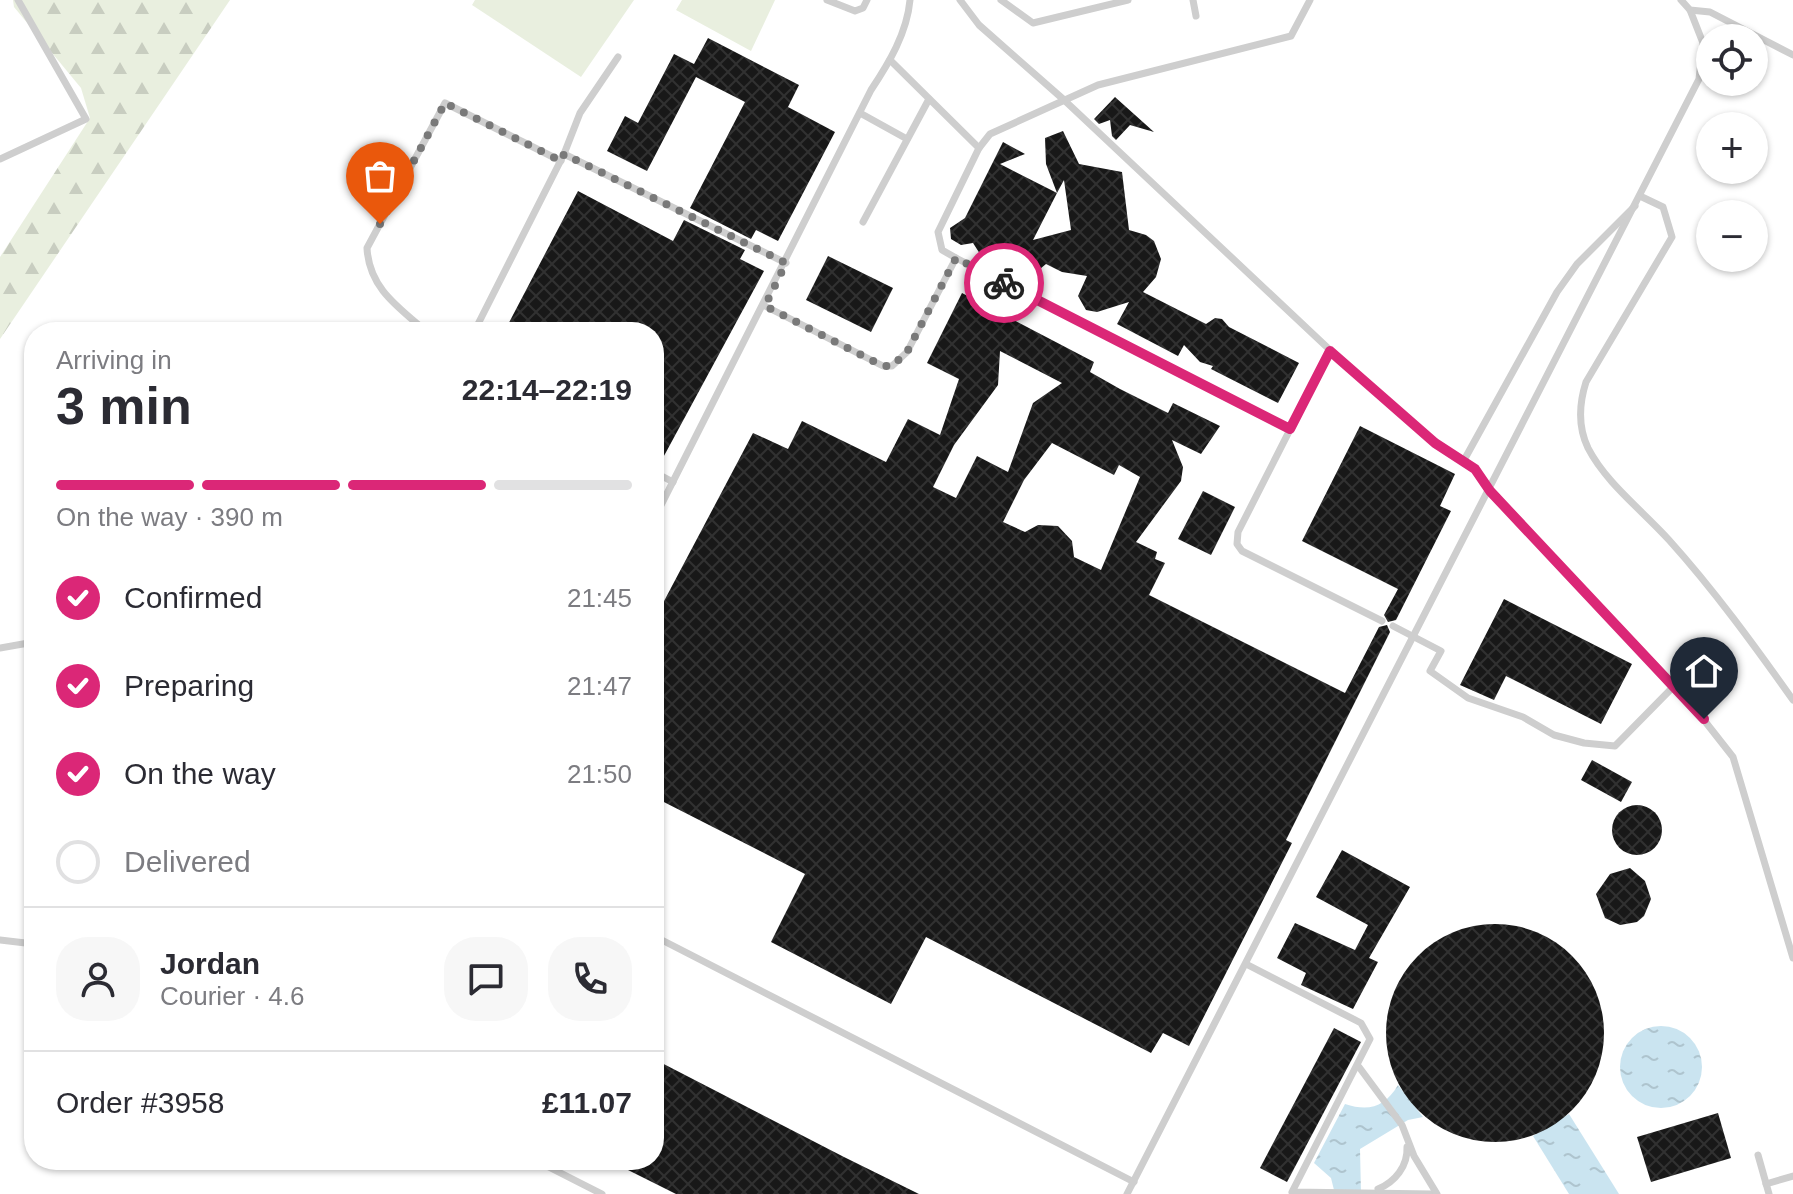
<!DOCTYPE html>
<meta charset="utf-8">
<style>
:root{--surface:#fff;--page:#f7f7f7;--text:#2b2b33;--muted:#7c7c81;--line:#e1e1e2;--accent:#db2777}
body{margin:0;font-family:Arial,sans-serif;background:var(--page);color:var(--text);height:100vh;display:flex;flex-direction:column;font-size:30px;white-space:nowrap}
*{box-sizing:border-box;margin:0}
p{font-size:26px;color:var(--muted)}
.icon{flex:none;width:44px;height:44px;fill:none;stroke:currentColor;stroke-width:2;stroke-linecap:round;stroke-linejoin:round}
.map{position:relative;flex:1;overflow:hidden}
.side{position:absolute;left:24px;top:322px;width:640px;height:848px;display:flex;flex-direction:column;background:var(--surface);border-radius:32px;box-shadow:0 2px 6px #0004}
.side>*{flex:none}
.tools{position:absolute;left:1696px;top:24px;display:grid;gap:16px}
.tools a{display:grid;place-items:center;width:72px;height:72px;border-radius:50%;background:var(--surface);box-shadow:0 2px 6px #0004;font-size:40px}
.pin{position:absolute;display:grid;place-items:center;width:68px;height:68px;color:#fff;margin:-82px -34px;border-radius:50% 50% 50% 0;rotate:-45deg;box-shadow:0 0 8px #0007}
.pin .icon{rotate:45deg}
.courier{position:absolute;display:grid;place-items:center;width:80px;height:80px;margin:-40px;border:6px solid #db2777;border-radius:50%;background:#fff;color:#222;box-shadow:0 2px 10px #0007}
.overview em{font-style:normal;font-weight:600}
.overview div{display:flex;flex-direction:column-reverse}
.overview{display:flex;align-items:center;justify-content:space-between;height:136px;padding:0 32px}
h1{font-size:52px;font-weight:600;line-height:60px}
.bar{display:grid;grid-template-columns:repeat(4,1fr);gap:12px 8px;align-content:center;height:96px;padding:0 32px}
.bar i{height:10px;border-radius:6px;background:var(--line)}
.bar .on{background:var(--accent)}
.bar p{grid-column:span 4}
.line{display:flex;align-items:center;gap:20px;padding:0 32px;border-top:2px solid var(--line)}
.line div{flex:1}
.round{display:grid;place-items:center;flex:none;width:84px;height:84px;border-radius:32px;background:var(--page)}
ol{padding:0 32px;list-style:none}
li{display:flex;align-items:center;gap:24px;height:88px}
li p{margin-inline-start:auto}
li .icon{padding:8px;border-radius:50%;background:var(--accent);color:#fff;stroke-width:4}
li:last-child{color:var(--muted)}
li i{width:44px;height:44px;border:4px solid var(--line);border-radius:50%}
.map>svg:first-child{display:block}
.forest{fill:url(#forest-firs)}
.pitch{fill:#e9efdf}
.water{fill:url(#water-ripples)}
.building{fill:url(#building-cross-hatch);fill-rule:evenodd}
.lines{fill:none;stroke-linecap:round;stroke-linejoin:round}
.lane{stroke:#cecece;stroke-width:7}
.done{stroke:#797979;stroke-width:8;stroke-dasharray:0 14.4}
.route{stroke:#db2777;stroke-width:10}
</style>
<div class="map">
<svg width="1793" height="1194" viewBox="0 0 1793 1194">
<defs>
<pattern id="forest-firs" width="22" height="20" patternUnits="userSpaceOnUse" patternTransform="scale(2)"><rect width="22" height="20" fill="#e9efdf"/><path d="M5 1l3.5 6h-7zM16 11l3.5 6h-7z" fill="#c8cdc0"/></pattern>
<pattern id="water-ripples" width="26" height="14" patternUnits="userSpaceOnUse" patternTransform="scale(2)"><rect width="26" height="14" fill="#cae4f0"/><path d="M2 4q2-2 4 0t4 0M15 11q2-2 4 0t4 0" fill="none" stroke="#aec4ce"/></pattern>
<pattern id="building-cross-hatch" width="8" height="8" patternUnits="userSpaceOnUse" patternTransform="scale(2)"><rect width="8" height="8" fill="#181818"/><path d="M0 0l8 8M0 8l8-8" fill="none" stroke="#313131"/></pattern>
</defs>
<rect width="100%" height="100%" fill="#fff"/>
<polygon class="forest" points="13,0 230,0 0,339 0,257 90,118 81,88 14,7"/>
<g class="pitch">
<polygon points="475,0 634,0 581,77 472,5"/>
<polygon points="682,0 775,0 751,51 676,10"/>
</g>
<g class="water">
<circle cx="1661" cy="1067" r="41"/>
<path d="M 1398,1085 L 1423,1117 L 1408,1120 L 1360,1149 L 1361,1194 L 1335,1194 L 1331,1178 L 1314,1163 L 1345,1104 C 1369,1112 1385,1107 1398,1085 Z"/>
<polygon points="1569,1114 1619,1194 1569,1194 1533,1136"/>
</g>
<g class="building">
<polygon points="708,38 799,85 788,107 835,132 778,241 756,230 751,239 690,208 745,102 696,77 647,171 607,151 625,116 638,123 674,54 694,64"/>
<polygon points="1115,97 1154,132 1130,125 1116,140 1112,136 1110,120 1099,124 1094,119"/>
<path d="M 1063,131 L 1079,164 L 1122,172 L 1129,230 L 1146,235 L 1154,241 L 1161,259 L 1156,277 L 1143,292 L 1206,324 L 1215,318 L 1222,319 L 1229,327 L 1299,363 L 1278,403 L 1211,369 L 1213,366 L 1200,362 L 1184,345 L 1178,356 L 1117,324 L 1129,302 L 1097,312 L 1086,310 L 1078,296 L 1087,276 L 1062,272 L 1046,264 L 1029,278 L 1016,278 L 1007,269 L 1001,253 L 982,257 L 973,243 L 961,245 L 951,239 L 950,228 L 965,218 L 1003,142 L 1025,154 L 1000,164 L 1057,193 L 1046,164 L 1045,138 ZM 1064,180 L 1071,230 L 1033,240 L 1057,193 Z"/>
<polygon points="578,191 673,241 684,220 745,250 740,259 764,271 658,467 654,466 654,332 504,332"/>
<polygon points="828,256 893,288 871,332 806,300"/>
<path d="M 962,293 L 1094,362 L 1090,372 L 1120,389 L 1168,413 L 1173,403 L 1220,426 L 1201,454 L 1172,440 L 1183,467 L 1181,481 L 1136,542 L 1157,552 L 1155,559 L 1165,563 L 1149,595 L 1345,693 L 1379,627 L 1387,625 L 1390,632 L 1286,840 L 1292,843 L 1189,1046 L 1163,1033 L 1151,1053 L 926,937 L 891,1004 L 771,942 L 805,874 L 654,797 L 654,620 L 753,433 L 788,449 L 802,421 L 886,462 L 908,419 L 940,435 L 959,379 L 927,363 ZM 1000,351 L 1062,383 L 1033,403 L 1008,472 L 977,456 L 956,498 L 933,487 L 954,445 L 998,385 ZM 1052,443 L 1114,475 L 1119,465 L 1140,477 L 1101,570 L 1074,557 L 1072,541 L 1058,526 L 1038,525 L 1025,532 L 1003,522 L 1024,480 Z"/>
<polygon points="1360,426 1455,474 1440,506 1451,511 1396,620 1388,622 1384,615 1398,589 1302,541"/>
<polygon points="1203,491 1235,507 1211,555 1178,539"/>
<polygon points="1504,599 1632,664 1601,724 1506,676 1494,700 1460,685"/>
<polygon points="1592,760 1632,782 1621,802 1581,780"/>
<circle cx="1637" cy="830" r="25"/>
<polygon points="1342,850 1410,887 1369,958 1378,962 1353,1009 1301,985 1306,973 1277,958 1295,923 1355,950 1368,925 1316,897"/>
<polygon points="1630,868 1645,881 1651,899 1644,916 1637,922 1620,925 1605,918 1596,894 1610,874"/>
<circle cx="1495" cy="1033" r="109"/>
<polygon points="1334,1028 1361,1042 1287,1182 1260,1168"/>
<polygon points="654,1059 844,1157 919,1194 676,1194 608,1160 654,1160"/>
<polygon points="1718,1113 1731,1158 1651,1182 1637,1137"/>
</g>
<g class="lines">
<g class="lane">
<polyline points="827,0 855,11 863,8 867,0"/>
<polyline points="960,0 979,25 1063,99 1347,366 1435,443 1475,469 1490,491 1689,701 1733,757 1793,958"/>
<polyline points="1001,0 1033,23 1128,0"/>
<polyline points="1193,0 1196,16"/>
<polyline points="1681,0 1690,10 1710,12 1793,55"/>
<polyline points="890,60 979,148"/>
<polyline points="860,113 907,139"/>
<polyline points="564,154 580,113 618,57"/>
<polyline points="0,159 86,119 18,0"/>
<path d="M 1642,197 L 1663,207 L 1672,237 L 1586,382 C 1579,404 1578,427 1588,448 C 1606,483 1643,511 1669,540 C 1714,590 1754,645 1793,700"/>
<polyline points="863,222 929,99"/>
<polyline points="765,306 883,366 892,366 907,352 956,258"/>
<path d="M 427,332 C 398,307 369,288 367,248 L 445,103 L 561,161"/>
<polyline points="474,332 564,154 786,263"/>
<polyline points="1330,351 1238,532 1237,544 1242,551 1382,621"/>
<polyline points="1290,429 956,258 942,250 938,232 979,148 990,134 1098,85 1291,36 1310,0"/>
<polyline points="1463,462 1557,292 1577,264 1635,206"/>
<polyline points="654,472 673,482"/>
<path d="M 654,519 L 871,90 C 889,63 907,33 910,0"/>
<polyline points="1393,626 1441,651 1430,671 1468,698 1523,717 1554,735 1584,743 1615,746 1675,685"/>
<polyline points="0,648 34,642"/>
<polyline points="654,936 1134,1182"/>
<polyline points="0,940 34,944"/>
<polyline points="1246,964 1361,1023 1370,1039 1292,1192 1433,1194"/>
<polyline points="1359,1067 1402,1125 1414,1156 1437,1194"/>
<polyline points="1758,1155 1769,1194"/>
<polyline points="535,1160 602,1194"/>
<polyline points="1766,1184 1793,1176"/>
<path d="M 1378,1189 C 1395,1182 1408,1166 1407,1147"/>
<polyline points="1127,1194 1699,79 1703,43 1690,10"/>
</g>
</g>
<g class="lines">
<polyline class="done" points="380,224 445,103 561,161 564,154 786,263 765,306 883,366 892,366 907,352 956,258 1004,283"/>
<polyline class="route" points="1004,283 1290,429 1330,351 1435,443 1475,469 1490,491 1704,719"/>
</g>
</svg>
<div class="tools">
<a><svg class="icon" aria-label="locate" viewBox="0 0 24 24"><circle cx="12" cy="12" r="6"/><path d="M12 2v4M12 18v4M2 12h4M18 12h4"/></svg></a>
<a>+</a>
<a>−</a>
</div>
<div class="pin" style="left:380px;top:224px;background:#ea580c"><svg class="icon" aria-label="bag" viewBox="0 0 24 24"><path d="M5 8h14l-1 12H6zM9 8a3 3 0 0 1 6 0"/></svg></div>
<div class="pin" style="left:1704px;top:719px;background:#1f2937"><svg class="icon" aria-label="home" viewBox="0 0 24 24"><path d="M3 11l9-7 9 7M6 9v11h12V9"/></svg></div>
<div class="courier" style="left:1004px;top:283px"><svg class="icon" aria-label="bike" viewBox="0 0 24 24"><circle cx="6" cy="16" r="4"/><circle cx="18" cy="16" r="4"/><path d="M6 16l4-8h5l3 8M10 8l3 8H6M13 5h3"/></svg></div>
<section class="side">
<div class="overview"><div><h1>3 min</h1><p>Arriving in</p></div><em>22:14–22:19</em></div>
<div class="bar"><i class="on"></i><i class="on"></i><i class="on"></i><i></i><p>On the way · 390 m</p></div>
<ol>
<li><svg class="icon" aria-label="check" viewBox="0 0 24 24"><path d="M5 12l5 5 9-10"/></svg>Confirmed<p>21:45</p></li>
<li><svg class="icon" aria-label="check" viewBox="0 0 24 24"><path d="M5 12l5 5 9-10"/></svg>Preparing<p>21:47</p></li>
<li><svg class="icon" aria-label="check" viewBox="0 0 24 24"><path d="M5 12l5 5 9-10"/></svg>On the way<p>21:50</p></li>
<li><i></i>Delivered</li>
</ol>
<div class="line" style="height:144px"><a class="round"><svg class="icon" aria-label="person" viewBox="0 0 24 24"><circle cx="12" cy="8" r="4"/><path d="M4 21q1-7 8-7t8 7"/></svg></a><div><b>Jordan</b><p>Courier · 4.6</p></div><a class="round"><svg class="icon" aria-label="chat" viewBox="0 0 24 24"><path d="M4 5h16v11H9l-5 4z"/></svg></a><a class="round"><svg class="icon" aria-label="phone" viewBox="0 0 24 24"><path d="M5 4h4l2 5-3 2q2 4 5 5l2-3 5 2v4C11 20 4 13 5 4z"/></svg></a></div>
<div class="line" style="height:104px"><div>Order #3958</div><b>£11.07</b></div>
</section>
</div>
